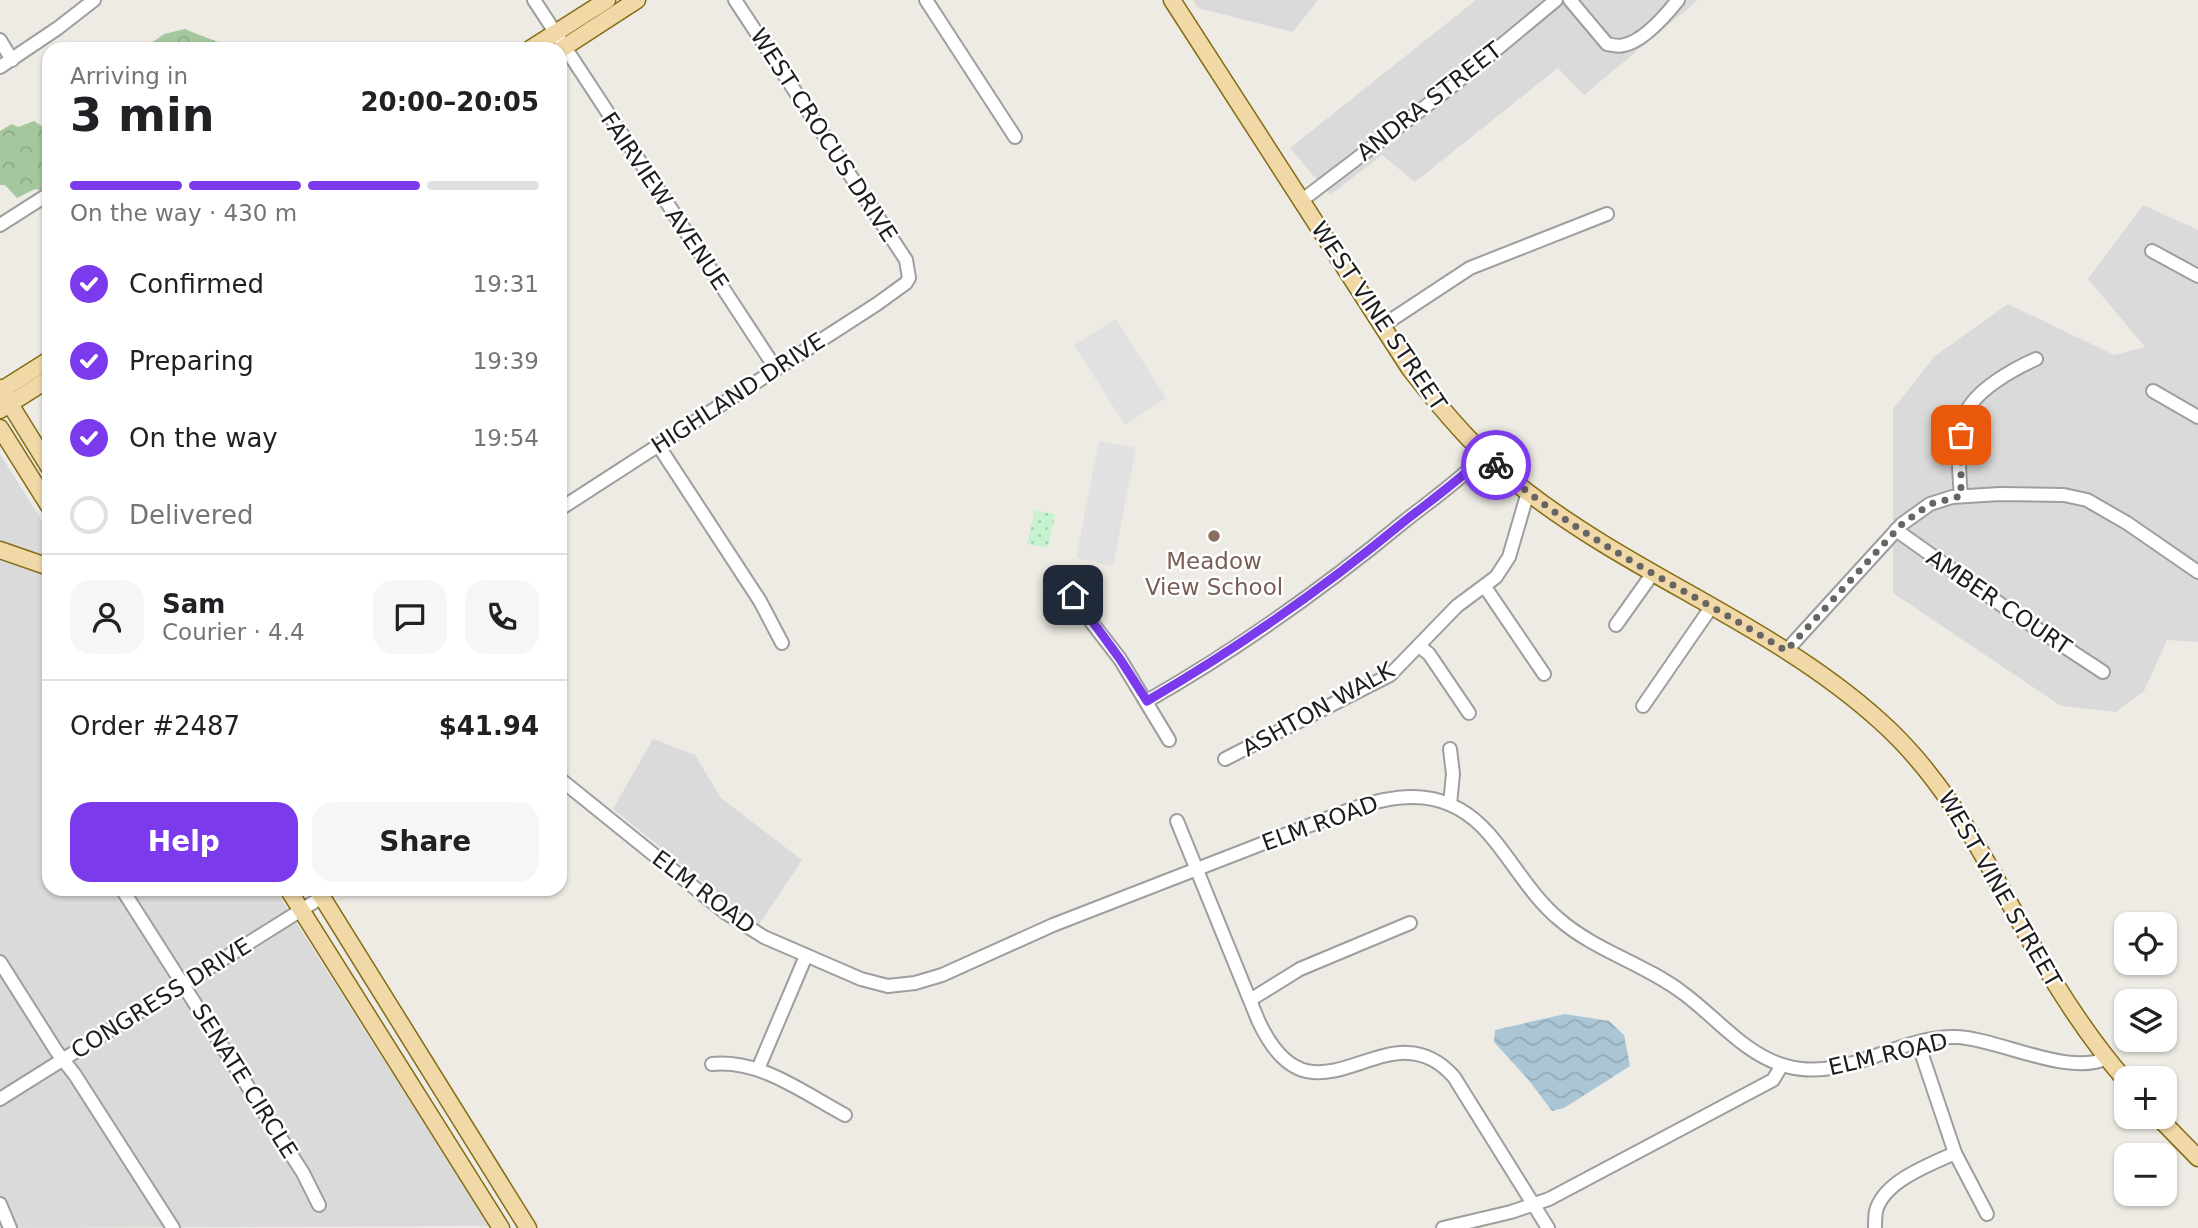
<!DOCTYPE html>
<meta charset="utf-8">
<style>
:root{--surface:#fff;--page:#f6f6f6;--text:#202124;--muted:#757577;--line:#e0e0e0;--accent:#7c3aed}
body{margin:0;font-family:"DejaVu Sans",sans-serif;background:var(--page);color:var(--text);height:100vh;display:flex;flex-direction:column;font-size:26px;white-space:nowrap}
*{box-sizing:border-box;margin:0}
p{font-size:23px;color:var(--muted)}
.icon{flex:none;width:38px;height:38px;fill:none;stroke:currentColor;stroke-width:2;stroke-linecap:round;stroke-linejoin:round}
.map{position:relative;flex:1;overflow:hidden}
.sheet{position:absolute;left:42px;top:42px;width:525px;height:854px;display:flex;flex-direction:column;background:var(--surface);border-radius:21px;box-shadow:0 2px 5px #0004}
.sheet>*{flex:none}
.fabs{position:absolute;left:2114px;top:912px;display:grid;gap:14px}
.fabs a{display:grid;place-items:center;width:63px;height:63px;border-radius:14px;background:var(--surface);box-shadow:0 2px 5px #0004;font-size:35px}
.pin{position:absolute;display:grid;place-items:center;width:60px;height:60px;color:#fff;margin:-30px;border-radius:14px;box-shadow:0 4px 10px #0006}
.courier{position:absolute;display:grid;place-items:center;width:70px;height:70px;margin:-35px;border:5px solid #7c3aed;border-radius:50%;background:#fff;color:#222;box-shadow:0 2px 9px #0007}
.head em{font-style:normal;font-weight:700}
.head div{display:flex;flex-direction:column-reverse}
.head{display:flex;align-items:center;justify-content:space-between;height:119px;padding:0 28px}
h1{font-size:46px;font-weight:700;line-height:52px}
.bar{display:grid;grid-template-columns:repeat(4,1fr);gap:10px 7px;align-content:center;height:84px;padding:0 28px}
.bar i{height:9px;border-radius:5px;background:var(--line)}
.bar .on{background:var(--accent)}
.bar p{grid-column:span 4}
.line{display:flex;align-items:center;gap:18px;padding:0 28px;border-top:2px solid var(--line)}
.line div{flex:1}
.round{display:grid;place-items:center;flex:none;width:74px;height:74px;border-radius:21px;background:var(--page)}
ol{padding:0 28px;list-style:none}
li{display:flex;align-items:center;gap:21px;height:77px}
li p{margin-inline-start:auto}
li .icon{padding:7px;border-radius:50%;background:var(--accent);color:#fff;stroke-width:4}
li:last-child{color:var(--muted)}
li i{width:38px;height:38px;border:4px solid var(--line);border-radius:50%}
.action{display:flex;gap:14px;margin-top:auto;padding:14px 28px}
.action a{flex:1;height:80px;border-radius:21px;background:var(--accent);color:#fff;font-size:28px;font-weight:700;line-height:80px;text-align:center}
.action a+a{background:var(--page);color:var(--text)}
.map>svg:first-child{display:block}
.residential{fill:#dbdada}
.forest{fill:url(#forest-crowns)}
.park{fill:url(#park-dots)}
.parking{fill:#e1e1e1}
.water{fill:url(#water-waves)}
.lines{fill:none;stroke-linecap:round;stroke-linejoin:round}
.minor-casing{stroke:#9e9e9e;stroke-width:16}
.major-casing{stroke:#846c13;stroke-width:19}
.minor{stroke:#fff;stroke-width:12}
.major{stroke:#f0d9a7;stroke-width:16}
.done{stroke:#666563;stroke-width:7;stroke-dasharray:0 12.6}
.route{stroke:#7c3aed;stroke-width:9}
.education-dot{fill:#8d6e63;stroke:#fff;stroke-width:2.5}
.labels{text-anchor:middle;stroke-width:5;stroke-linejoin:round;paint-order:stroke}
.street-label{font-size:23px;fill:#1d1d1d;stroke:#fff}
.education-label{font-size:23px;fill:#785e54;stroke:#fff}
</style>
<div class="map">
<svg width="2198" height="1228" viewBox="0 0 2198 1228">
<defs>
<pattern id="forest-crowns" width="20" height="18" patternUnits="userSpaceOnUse" patternTransform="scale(1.75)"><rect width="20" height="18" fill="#a5c79e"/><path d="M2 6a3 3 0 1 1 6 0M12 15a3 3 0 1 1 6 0" fill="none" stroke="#8eaa88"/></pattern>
<pattern id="park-dots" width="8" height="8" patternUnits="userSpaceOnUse" patternTransform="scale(1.75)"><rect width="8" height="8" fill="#c6f2cf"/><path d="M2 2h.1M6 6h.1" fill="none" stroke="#aacfb1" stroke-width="1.8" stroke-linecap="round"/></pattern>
<pattern id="water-waves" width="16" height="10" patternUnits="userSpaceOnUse" patternTransform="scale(1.75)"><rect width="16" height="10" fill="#aac6d5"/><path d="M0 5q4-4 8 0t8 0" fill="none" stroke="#92aab6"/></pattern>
</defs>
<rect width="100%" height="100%" fill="#edebe4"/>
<g class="residential">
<polygon points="1193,0 1318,0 1293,32 1198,8"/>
<polygon points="1476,0 1698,0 1584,95 1558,68 1415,182 1382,155 1330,195 1290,148"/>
<polygon points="2143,205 2198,230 2198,642 2167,640 2144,691 2116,712 2061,706 1893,593 1893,409 1935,356 2008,304 2114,355 2145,347 2088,279"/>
<polygon points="0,454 49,532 49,889 275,889 489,1226 0,1228"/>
<polygon points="653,739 695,755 721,798 802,860 758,926 613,809"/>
</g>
<g class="forest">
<path d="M 185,29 C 199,36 218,40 231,49 L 143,49 L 164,34 Z"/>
<polygon points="34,121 49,131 49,192 35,189 17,198 5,185 0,185 0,131 12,124 18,127"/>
</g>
<polygon class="park" points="1035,510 1055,514 1048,548 1027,544"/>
<g class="parking">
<polygon points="1116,319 1166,398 1125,425 1074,345"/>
<polygon points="1099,441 1136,448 1113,566 1076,558"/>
</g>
<polygon class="water" points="1565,1014 1609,1021 1624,1035 1630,1066 1564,1108 1552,1111 1527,1078 1494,1042 1495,1030"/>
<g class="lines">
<defs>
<g id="minor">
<polyline points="534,0 776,369"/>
<polyline points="926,0 1015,137"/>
<path d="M 1570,0 L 1607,44 C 1612,45 1619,47 1624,45 C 1644,41 1666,15 1678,0"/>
<polyline points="0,40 12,60"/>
<polyline points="0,67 58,28 94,0"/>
<polyline points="1301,201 1451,87 1556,0"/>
<polyline points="0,225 44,197"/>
<polyline points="2152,251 2198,276"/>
<polyline points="1382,326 1470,268 1607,214"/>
<polyline points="2153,391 2198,417"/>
<polyline points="658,445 760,601 782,643"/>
<path d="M 1961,496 C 1959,473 1956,436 1965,415 C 1974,391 2013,369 2036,359"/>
<polyline points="560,509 877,304 906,283 909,278 906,260 735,0"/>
<polyline points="1896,530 2010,611 2103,672"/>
<polyline points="1062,584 1120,659 1169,740"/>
<polyline points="1485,587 1544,674"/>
<polyline points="1616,625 1653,573"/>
<polyline points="1419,646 1429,654 1469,713"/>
<polyline points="1786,651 1902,524 1930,504 1952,497 2000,494 2064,495 2087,500 2127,523 2198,572"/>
<path d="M 1147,701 C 1238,649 1325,587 1406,520 C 1433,499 1461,479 1485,455"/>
<polyline points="1643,706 1712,606"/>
<polyline points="1450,749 1453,774 1450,804"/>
<polyline points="1225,759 1390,675 1457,606 1496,577 1509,557 1528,492"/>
<path d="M 560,779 L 726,913 L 764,937 L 861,979 L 888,986 L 915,983 L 942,975 L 1053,925 L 1349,810 C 1402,791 1449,788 1489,834 C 1514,863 1531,896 1560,920 C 1596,951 1645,964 1683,993 C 1716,1017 1745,1055 1786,1066 C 1846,1083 1898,1035 1957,1037 C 1999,1039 2069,1077 2107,1058"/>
<path d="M 1177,821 L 1258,1020 C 1314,1143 1387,1000 1454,1077 L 1548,1228"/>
<polyline points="122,889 303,1173 319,1205"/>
<polyline points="0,962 57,1052 75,1075 173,1228"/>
<polyline points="1250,1000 1300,969 1410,923"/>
<polyline points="1918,1043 1955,1153 1987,1214"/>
<path d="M 712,1064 C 760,1059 804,1093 845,1115"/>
<polyline points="758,1069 806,956"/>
<polyline points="0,1099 322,897"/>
<polyline points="0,1204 10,1228"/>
<polyline points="1443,1228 1511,1212 1549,1199 1773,1080 1782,1065"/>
<path d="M 1875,1228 C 1875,1223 1875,1216 1876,1211 C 1884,1181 1929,1165 1955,1153"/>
</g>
<g id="major">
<path d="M 1172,0 L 1410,369 C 1445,414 1481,456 1526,491 C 1637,577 1775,626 1880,721 C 1945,779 1982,853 2023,928 C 2053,983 2085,1034 2126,1081"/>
<polyline points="530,49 607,0"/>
<polyline points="560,50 637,0"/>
<polyline points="0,388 49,467"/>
<polyline points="0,391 49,360"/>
<polyline points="0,410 49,379"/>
<polyline points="0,428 49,506"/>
<polyline points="0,550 49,567"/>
<polyline points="288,889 501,1228"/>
<polyline points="317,889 528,1228"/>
<polyline points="2157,1116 2198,1158"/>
</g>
</defs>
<use href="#minor" class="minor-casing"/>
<use href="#major" class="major-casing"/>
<use href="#minor" class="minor"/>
<use href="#major" class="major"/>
</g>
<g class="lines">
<path class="done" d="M 1496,465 C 1580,542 1690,590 1786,651 L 1902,524 L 1930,504 L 1961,496 L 1961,435"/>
<path class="route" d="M 1073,595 L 1120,659 L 1147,701 C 1238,648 1325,587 1406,520 C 1433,499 1461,479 1485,455 L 1496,465"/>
</g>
<circle class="education-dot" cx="1214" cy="536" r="7"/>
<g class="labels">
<g class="street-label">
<text transform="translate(1429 101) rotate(-38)" y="8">ANDRA STREET</text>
<text transform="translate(824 135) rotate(57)" y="8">WEST CROCUS DRIVE</text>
<text transform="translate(665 201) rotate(56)" y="8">FAIRVIEW AVENUE</text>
<text transform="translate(1379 316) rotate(56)" y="8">WEST VINE STREET</text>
<text transform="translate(738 393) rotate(-33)" y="8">HIGHLAND DRIVE</text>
<text transform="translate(1999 602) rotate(34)" y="8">AMBER COURT</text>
<text transform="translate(1318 709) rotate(-29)" y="8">ASHTON WALK</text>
<text transform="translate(1320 823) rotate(-20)" y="8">ELM ROAD</text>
<text transform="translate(2000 889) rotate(60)" y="8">WEST VINE STREET</text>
<text transform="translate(704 892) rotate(37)" y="8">ELM ROAD</text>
<text transform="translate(161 998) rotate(-32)" y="8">CONGRESS DRIVE</text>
<text transform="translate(1888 1054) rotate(-13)" y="8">ELM ROAD</text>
<text transform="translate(245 1081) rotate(58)" y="8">SENATE CIRCLE</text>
</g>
<g class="education-label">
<text x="1214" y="569">Meadow<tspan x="1214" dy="26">View School</tspan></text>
</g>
</g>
</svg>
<div class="fabs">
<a><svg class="icon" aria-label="locate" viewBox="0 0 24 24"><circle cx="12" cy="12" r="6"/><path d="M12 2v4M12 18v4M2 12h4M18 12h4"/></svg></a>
<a><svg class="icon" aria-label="layers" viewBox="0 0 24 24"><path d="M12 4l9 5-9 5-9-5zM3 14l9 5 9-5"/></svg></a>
<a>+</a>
<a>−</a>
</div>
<div class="pin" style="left:1961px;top:435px;background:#ea580c"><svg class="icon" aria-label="bag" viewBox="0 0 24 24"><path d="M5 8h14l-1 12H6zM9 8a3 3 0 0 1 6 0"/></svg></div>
<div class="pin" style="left:1073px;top:595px;background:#1f2937"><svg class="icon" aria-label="home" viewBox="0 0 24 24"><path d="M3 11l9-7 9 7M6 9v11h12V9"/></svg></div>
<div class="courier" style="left:1496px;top:465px"><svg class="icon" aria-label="bike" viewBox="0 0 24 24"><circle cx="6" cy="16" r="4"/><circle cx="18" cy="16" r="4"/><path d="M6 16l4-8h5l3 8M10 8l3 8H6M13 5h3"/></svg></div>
<section class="sheet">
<div class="head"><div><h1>3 min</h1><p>Arriving in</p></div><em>20:00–20:05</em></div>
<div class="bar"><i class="on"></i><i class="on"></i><i class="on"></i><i></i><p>On the way · 430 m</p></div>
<ol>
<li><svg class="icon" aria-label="check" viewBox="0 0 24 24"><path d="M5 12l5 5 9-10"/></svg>Confirmed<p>19:31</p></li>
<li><svg class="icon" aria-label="check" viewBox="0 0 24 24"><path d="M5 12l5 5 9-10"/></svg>Preparing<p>19:39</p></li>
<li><svg class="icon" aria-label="check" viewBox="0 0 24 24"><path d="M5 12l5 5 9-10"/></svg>On the way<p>19:54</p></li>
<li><i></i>Delivered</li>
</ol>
<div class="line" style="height:126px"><a class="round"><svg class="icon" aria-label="person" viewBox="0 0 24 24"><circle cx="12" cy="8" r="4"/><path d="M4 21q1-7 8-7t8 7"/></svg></a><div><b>Sam</b><p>Courier · 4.4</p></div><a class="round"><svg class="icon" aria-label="chat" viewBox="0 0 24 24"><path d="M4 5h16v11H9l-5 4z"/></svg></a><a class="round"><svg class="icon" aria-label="phone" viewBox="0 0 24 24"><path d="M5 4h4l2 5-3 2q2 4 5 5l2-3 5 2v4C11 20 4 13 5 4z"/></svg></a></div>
<div class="line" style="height:91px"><div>Order #2487</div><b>$41.94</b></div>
<div class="action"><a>Help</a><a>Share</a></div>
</section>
</div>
